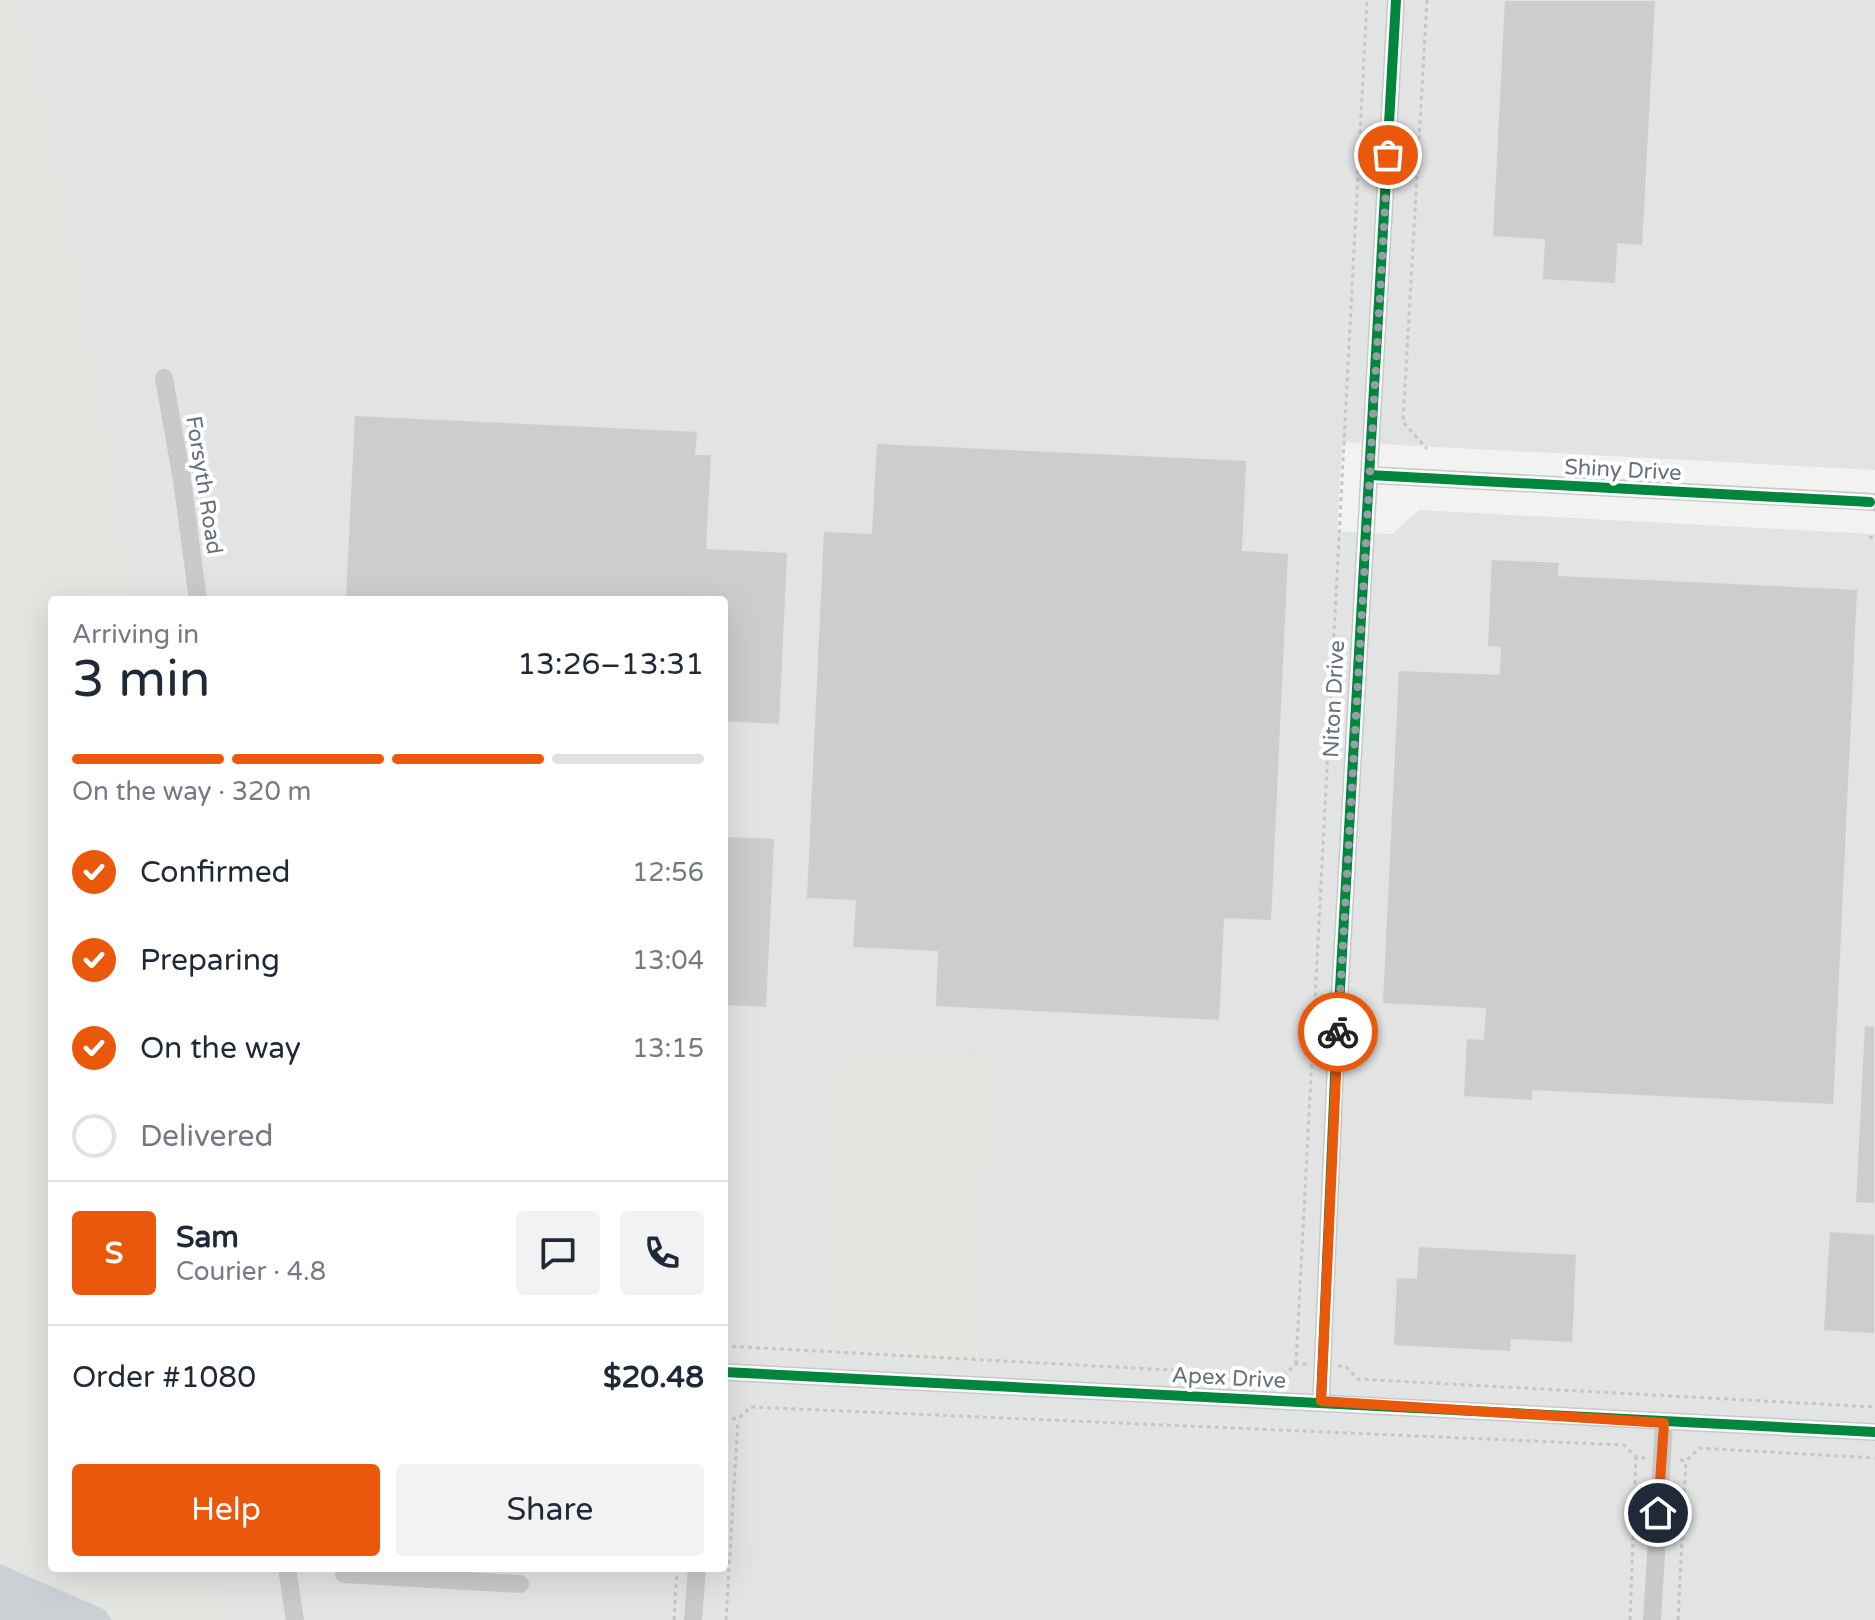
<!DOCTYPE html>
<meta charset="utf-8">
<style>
:root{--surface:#fff;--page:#f2f2f3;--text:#1f2937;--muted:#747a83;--line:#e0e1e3;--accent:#ea580c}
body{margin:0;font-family:"Varela Round",sans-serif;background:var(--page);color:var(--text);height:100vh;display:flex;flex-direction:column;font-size:30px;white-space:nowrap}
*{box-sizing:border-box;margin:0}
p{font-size:26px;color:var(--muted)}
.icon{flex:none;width:44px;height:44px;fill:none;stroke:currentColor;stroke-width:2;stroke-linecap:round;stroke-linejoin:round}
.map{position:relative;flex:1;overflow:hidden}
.details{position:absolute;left:48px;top:596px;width:680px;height:976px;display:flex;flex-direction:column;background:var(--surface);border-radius:8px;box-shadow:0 8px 32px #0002}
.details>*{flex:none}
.pin{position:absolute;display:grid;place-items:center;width:68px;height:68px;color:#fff;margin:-34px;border:4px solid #fff;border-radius:50%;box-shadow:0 2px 8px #0007}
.courier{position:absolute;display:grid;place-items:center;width:80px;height:80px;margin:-40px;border:6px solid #ea580c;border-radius:50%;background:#fff;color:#222;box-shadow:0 2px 10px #0007}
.overview em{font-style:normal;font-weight:600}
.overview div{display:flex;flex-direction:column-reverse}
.overview{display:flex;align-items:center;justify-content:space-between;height:136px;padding:0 24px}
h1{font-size:52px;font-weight:600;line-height:60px}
.bar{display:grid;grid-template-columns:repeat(4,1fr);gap:12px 8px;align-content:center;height:96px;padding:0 24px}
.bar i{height:10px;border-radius:6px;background:var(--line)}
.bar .selected{background:var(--accent)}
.bar p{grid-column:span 4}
.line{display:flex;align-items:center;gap:20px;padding:0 24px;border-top:2px solid var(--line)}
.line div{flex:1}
.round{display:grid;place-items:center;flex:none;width:84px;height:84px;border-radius:8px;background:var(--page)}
ol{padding:0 24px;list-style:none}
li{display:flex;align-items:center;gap:24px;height:88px}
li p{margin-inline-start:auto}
li .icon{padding:8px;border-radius:50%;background:var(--accent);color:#fff;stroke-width:4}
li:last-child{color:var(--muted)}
li i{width:44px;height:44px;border:4px solid var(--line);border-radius:50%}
.primary-button{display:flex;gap:16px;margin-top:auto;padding:16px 24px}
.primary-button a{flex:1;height:92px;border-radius:8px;background:var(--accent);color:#fff;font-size:32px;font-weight:600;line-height:92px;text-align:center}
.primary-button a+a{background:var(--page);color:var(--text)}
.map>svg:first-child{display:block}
.built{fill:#e2e4e4;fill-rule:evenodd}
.green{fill:#e2e5e0}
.water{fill:#cad0d3}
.building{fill:#cccdcd;stroke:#e2e2e1;stroke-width:2}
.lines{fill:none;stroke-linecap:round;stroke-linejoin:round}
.path{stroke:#c6c6c6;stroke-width:3;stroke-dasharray:4 4;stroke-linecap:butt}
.minor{stroke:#c9c9ca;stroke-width:18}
.cycleway-casing{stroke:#fff;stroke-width:15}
.cycleway{stroke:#00873e;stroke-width:10}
.done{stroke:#979ea6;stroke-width:8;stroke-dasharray:0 14.4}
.route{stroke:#ea580c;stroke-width:10}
.labels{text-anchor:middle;stroke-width:8;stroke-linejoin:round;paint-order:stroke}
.street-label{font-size:22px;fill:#66707e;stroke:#fff}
</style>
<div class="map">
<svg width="1875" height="1620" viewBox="0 0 1875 1620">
<rect width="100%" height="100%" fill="#f2f3f1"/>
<path class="built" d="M 0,0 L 1875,0 L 1875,470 L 1342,442 L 1337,531 L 1392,534 L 1419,510 L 1875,534 L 1875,1620 L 0,1620 ZM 52,600 L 724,600 L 724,1568 L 52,1568 Z"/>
<g class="green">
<polygon points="0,0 18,0 49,113 111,459 130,600 52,600 52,1568 218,1568 222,1620 0,1620"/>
<polygon points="839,1046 993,1055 977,1357 823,1349"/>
</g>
<polygon class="water" points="0,1564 105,1610 112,1620 0,1620"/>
<g class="building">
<polygon points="1504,0 1656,0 1643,246 1618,244 1616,284 1542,280 1544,240 1492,237"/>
<polygon points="354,415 698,431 696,454 712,454 707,548 788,552 780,725 724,722 724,600 345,600"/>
<polygon points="876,443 1247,460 1243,550 1289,553 1272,921 1225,919 1220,1021 935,1007 937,952 852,948 855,901 806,899 823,531 871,533"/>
<polygon points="1491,559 1560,562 1559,575 1858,589 1834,1105 1533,1091 1533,1101 1463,1097 1466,1038 1483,1039 1485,1009 1382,1004 1398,670 1499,674 1500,648 1487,647"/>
<polygon points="724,836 775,838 767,1008 724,1006"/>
<polygon points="1864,1025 1875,1026 1875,1204 1855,1203"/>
<polygon points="1829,1231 1875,1234 1875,1334 1823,1331"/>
<polygon points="1418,1246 1577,1254 1573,1343 1512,1340 1511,1352 1393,1346 1396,1277 1416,1278"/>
</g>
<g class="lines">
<g class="path">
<polyline points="1427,0 1403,422 1427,449"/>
<polyline points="1869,537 1875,538"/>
<polyline points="724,1346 1283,1376 1296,1364 1307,1364"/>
<polyline points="1296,1364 1367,0"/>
<polyline points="1338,1366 1345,1366 1358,1379 1875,1407"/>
<polyline points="724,1418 738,1419 751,1407 1624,1445 1636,1457 1645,1458"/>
<polyline points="1680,1460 1686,1461 1699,1448 1875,1458"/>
<polyline points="674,1620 677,1568"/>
<polyline points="726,1620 738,1420"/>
<polyline points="1630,1620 1636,1457"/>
<polyline points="1678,1620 1686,1461"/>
</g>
<g class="minor">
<polyline points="164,378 182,480 198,600"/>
<polyline points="1369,475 1875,502"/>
<polyline points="724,1372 1875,1432"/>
<polyline points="1321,1401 1335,1077 1396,0"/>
<polyline points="287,1568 295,1620"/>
<polyline points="344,1574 520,1584"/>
<polyline points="693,1620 697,1568"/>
<polyline points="1652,1620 1664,1423"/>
</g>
<defs>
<g id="cycleway">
<polyline points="1369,475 1870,502"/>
<polyline points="724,1372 1875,1432"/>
<polyline points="1321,1401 1335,1077 1396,0"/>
</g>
</defs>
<use href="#cycleway" class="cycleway-casing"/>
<use href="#cycleway" class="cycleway"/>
</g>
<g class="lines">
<polyline class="done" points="1338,1032 1388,155"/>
<polyline class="route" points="1338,1032 1321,1401 1664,1423 1658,1513"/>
</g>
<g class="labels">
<g class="street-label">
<text transform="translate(1623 469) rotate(3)" y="8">Shiny Drive</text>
<text transform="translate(205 485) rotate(81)" y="8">Forsyth Road</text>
<text transform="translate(1333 699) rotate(-87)" y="8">Niton Drive</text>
<text transform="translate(1229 1377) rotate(3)" y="8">Apex Drive</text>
</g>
</g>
</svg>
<div class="pin" style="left:1388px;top:155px;background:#ea580c"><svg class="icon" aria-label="bag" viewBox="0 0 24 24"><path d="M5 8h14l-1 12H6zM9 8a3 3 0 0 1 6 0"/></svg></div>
<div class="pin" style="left:1658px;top:1513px;background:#1f2937"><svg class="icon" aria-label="home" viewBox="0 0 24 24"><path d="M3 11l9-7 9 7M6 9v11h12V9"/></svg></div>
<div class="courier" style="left:1338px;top:1032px"><svg class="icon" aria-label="bike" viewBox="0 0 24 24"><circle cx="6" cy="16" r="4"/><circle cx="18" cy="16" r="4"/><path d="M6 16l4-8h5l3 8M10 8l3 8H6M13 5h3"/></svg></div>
<section class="details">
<div class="overview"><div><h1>3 min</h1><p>Arriving in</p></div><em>13:26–13:31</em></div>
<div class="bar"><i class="selected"></i><i class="selected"></i><i class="selected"></i><i></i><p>On the way · 320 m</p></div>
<ol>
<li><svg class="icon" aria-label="check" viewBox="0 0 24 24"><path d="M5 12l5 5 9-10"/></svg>Confirmed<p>12:56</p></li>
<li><svg class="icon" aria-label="check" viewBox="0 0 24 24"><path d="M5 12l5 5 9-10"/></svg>Preparing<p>13:04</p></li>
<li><svg class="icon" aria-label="check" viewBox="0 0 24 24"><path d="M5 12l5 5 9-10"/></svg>On the way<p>13:15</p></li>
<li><i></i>Delivered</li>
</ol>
<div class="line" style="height:144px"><b class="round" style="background:var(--accent);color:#fff">S</b><div><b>Sam</b><p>Courier · 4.8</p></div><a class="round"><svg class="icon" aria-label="chat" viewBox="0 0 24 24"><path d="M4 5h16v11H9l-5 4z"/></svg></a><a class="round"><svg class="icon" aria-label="phone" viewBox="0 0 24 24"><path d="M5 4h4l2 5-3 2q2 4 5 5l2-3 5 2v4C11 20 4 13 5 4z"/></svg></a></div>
<div class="line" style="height:104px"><div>Order #1080</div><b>$20.48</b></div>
<div class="primary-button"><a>Help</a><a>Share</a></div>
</section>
</div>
